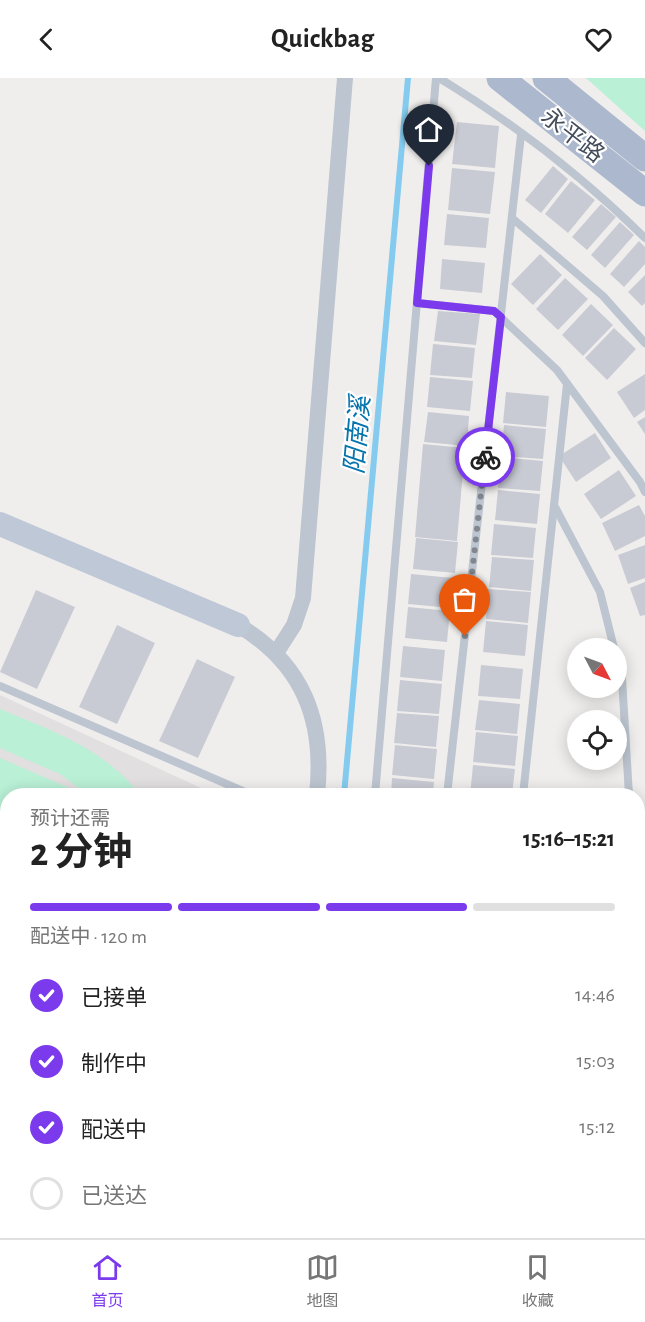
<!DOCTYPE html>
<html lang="zh">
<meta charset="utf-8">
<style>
:root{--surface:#fff;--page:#f2f2f2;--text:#222;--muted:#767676;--line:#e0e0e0;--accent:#7c3aed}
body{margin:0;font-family:"Alegreya Sans","Noto Sans SC",sans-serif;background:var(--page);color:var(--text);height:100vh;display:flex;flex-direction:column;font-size:22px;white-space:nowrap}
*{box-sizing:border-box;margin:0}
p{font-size:20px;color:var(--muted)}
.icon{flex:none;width:33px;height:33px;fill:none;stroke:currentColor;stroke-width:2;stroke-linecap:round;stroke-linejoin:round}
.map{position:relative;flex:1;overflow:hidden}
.sheet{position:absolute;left:0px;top:710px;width:645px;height:452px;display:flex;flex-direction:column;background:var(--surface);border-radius:24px 24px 0 0;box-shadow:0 3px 15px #0003}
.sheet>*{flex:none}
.needle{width:39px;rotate:131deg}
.controls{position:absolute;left:567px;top:560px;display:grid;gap:12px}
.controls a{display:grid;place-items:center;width:60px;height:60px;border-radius:50%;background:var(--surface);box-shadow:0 3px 15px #0003;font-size:30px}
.pin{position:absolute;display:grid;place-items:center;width:51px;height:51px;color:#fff;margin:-62px -26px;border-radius:50% 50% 50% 0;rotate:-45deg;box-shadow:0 0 6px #0007}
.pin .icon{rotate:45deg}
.courier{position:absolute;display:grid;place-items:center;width:60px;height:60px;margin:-30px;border:4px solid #7c3aed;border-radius:50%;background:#fff;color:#222;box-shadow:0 2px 8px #0007}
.headline em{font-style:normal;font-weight:700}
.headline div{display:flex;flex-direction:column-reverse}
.headline{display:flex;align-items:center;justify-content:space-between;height:102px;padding:0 30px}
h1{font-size:39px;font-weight:700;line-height:45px}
.bar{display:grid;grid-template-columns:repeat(4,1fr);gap:9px 6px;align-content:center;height:72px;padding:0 30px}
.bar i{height:8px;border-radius:4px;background:var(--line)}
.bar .current{background:var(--accent)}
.bar p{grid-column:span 4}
ol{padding:0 30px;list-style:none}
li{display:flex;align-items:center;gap:18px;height:66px}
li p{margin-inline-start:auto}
li .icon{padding:6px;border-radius:50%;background:var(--accent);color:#fff;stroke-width:4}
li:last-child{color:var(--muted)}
li i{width:33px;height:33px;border:3px solid var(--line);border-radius:50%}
header{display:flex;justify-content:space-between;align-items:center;height:78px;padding:0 30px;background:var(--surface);font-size:27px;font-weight:700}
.menu{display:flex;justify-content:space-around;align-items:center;height:84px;border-top:2px solid var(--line);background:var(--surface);font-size:16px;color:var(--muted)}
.menu a{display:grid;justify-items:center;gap:3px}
.menu .current{color:var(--accent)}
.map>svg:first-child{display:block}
.education{fill:#e1dfdf}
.green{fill:#b9f0d6}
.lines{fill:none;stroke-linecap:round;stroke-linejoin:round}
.stream{stroke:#84cbef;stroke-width:6}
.building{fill:#c9cbd4}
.lane{stroke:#bdc6d0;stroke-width:8}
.street{stroke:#bdc6d0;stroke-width:16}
.secondary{stroke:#bfc8d7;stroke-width:24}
.primary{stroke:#acb8ce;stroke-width:27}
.done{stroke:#81868f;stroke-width:6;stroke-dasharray:0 10.8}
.route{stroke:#7c3aed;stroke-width:8}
.labels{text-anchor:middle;stroke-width:4.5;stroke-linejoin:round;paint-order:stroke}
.street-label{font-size:24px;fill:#454e5c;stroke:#fff}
.water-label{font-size:26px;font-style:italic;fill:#0775ad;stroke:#fff}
</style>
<header><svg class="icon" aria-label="back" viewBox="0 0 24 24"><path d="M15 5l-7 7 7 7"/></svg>Quickbag<svg class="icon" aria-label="heart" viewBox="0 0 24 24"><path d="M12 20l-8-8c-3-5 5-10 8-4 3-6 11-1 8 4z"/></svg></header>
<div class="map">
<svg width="645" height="1160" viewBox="0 0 645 1160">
<rect width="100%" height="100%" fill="#f0eeed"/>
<polygon class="education" points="0,617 216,717 8,717 8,1154 71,1154 68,1160 0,1160"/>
<g class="green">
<polygon points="586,0 645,0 645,53"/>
<path d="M 0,631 C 52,653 104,670 140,717 L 88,717 L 60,696 L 0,670 Z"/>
<polygon points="0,680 76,713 75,717 8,717 8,871 0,888"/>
<rect x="0" y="909" width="7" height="47"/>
</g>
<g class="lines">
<g class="stream">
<polyline points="344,717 408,0"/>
<polyline points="152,1160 156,1154"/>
</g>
</g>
<g class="building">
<polygon points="457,44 499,48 495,90 452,86"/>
<polygon points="553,88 568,101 541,135 525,122"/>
<polygon points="452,90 495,94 490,136 448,132"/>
<polygon points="571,103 595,122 568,155 545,136"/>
<polygon points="601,126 616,139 587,172 572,159"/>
<polygon points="447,136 489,140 486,170 444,167"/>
<polygon points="620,144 634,157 605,190 591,177"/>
<polygon points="639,163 645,169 645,186 624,209 610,196"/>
<polygon points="540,176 562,197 533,227 511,206"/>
<polygon points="442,181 485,185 482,215 440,211"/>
<polygon points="645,197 645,225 642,228 628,214"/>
<polygon points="565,200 588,221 558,252 536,231"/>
<polygon points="591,226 613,247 583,278 562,257"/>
<polygon points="438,233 480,236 476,267 434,263"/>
<polygon points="614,250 636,271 607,302 585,280"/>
<polygon points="433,266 475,270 472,300 430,297"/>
<polygon points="645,296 645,332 634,340 617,314"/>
<polygon points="430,299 473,303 470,333 427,329"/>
<polygon points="506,314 549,318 546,349 503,345"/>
<polygon points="428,334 469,338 467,368 424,364"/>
<polygon points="645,339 645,356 637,344"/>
<polygon points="504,347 546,351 543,381 501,378"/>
<polygon points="595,355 611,380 576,404 559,378"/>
<polygon points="423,366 465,370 457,463 415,459"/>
<polygon points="501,379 543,383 540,413 498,410"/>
<polygon points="619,392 636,418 601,441 584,416"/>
<polygon points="498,412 540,416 537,446 495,442"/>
<polygon points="639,427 645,438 645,458 615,473 602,445"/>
<polygon points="494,446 536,450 533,480 491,477"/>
<polygon points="416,460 458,464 455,495 413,491"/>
<polygon points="645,467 645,500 628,506 618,477"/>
<polygon points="492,479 534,482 531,513 489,509"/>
<polygon points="411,496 453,500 450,530 408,526"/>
<polygon points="645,504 645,537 640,538 630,510"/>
<polygon points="488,511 531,514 528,545 486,541"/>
<polygon points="36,512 75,529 37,611 0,594"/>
<polygon points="408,529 450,533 447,564 405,560"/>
<polygon points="486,543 528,547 525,578 483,574"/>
<polygon points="117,547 155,565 117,646 79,629"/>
<polygon points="403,568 445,572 442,603 400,599"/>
<polygon points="197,581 235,599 198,680 159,663"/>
<polygon points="481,587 523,591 520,621 478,618"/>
<polygon points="400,602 442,606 439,636 397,633"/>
<polygon points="479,622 520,626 517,656 475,652"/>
<polygon points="397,635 439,638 436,669 394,665"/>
<polygon points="476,654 518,658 515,688 473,684"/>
<polygon points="395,667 437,671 434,701 392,697"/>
<polygon points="473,687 515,691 512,717 470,717"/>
<polygon points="392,700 434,704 433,717 391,717"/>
<polygon points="0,975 8,978 8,1154 35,1154 32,1160 14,1160 0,1154"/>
</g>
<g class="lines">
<g class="lane">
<path d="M 439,0 C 512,44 584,100 645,160"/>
<polyline points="512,140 603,218 645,265"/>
<polyline points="417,225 494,233 557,292 640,404 645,414"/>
<polyline points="554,427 600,514 614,570"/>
<polyline points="616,579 622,600 629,717"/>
<polyline points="0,608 252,717"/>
<polyline points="375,717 436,0"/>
<polyline points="447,717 521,57"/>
<polyline points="523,717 567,306"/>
<polyline points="638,870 645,873"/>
<polyline points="638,983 645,981"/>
<polyline points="554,1160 554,1154"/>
<polyline points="629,1160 629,1154"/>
</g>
<g class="street">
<path d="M 238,547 C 303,586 325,642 317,717"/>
<polyline points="276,575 294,547 303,520 345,0"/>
<polyline points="123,1160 126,1154"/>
</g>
<polyline class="secondary" points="0,446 238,547"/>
<g class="primary">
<polyline points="500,0 645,115"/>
<polyline points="546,0 645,80"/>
</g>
</g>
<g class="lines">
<polyline class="done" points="465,558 485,379"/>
<polyline class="route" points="429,88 417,225 494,233 501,239 485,379"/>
</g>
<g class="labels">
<g class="street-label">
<text transform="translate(573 57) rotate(38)" y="8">永平路</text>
</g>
<g class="water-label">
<text transform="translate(357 357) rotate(-85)" y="9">阳南溪</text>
</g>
</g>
</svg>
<div class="controls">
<a><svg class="needle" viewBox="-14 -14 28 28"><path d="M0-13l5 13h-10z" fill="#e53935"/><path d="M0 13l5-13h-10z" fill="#767676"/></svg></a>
<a><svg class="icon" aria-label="locate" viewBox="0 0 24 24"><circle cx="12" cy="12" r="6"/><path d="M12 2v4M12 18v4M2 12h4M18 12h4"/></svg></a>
</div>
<div class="pin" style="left:465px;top:558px;background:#ea580c"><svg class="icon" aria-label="bag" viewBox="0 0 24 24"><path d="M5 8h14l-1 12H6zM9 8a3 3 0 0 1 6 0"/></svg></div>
<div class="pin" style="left:429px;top:88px;background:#1f2937"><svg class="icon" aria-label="home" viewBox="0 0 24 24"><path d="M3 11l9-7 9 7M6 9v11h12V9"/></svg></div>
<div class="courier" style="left:485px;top:379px"><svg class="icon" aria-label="bike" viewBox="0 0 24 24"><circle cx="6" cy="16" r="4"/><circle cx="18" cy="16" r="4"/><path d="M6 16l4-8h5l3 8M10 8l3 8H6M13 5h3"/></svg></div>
<section class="sheet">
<div class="headline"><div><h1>2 分钟</h1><p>预计还需</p></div><em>15:16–15:21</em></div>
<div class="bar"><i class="current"></i><i class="current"></i><i class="current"></i><i></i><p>配送中 · 120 m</p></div>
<ol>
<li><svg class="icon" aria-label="check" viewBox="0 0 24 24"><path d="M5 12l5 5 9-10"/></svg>已接单<p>14:46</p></li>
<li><svg class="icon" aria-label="check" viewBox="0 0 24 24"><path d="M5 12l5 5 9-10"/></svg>制作中<p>15:03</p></li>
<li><svg class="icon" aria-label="check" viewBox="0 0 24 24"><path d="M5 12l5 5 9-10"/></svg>配送中<p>15:12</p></li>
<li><i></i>已送达</li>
</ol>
</section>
</div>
<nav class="menu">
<a class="current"><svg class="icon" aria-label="home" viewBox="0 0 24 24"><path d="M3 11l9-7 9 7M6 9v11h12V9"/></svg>首页</a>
<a><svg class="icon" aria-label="map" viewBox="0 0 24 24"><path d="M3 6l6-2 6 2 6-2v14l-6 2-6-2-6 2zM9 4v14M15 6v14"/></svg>地图</a>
<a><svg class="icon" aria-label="saved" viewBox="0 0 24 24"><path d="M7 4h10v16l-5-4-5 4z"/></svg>收藏</a>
</nav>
